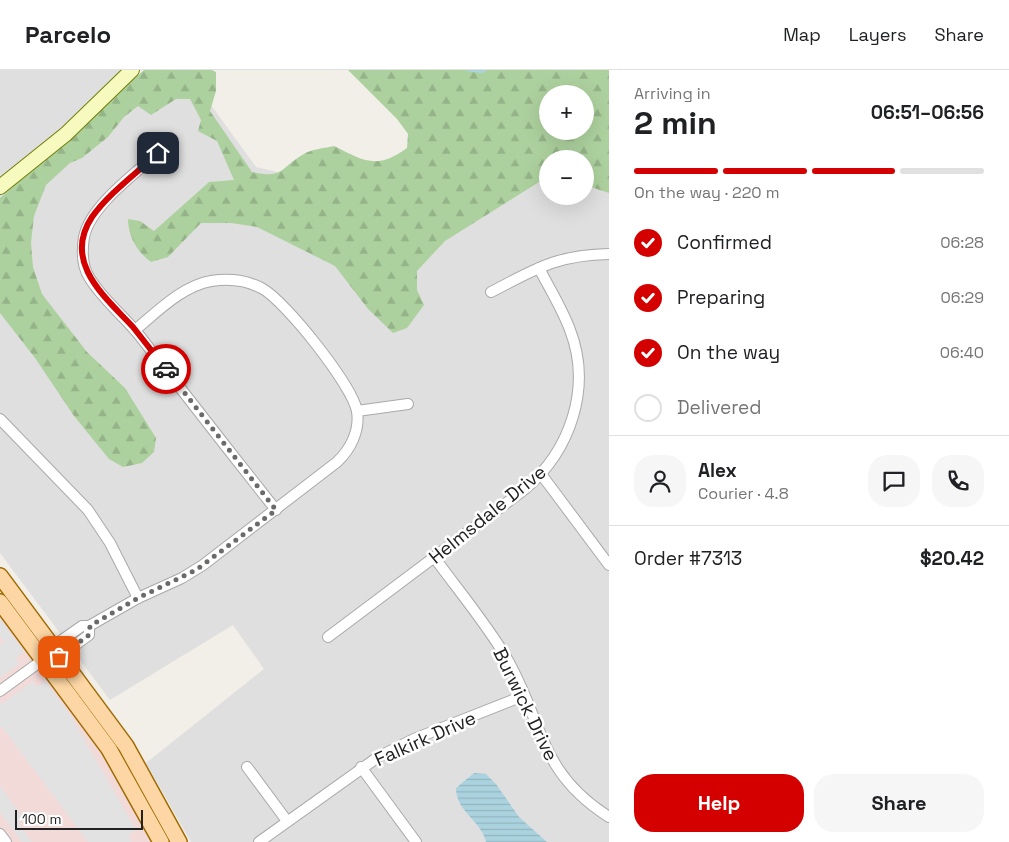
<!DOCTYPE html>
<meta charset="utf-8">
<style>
:root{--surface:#fff;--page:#f6f6f6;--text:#202124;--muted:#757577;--line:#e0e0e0;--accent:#d40000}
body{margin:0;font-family:"Space Grotesk",sans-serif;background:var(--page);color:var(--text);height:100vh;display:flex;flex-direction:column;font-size:19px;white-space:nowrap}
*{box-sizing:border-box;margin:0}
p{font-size:16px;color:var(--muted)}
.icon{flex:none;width:28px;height:28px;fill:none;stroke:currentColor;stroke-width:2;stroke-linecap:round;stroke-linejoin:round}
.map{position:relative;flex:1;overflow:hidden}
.sheet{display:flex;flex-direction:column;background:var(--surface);width:400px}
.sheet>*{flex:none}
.tools{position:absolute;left:539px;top:15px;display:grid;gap:10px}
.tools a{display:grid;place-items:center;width:55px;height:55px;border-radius:50%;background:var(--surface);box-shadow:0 5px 20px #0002;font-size:25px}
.scale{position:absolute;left:15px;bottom:12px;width:128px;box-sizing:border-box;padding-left:5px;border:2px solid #222;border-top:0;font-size:14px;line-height:18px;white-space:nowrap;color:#222;-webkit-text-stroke:4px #fff;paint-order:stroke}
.pin{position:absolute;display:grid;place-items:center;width:42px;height:42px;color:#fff;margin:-21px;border-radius:10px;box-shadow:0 2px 8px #0006}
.courier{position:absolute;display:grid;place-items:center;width:50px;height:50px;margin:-25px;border:4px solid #d40000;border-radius:50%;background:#fff;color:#222;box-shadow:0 1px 6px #0007}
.summary em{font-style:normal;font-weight:800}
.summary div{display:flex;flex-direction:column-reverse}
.summary{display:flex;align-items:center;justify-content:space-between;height:85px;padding:0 25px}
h1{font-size:32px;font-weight:800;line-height:38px}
.bar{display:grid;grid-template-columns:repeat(4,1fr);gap:8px 5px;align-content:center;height:60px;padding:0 25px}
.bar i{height:6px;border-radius:4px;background:var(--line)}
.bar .current{background:var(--accent)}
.bar p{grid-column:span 4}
.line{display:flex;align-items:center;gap:12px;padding:0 25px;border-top:1px solid var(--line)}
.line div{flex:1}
.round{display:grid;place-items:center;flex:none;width:52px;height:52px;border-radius:20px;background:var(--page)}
ol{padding:0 25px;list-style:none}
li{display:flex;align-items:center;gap:15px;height:55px}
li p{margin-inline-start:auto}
li .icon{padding:5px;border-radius:50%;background:var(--accent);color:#fff;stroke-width:4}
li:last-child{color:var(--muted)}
li i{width:28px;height:28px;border:2px solid var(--line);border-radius:50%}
.primary-button{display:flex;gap:10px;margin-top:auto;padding:10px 25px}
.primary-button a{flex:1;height:58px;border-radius:20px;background:var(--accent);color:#fff;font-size:20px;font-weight:800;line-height:58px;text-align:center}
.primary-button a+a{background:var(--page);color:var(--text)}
header{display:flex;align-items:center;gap:30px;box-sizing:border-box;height:70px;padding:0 25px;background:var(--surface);border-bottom:1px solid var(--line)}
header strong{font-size:24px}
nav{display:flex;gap:28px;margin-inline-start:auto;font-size:18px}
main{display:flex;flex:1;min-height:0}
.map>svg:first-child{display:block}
.residential{fill:#e0dfdf;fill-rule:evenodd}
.commercial{fill:#f2dad9}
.forest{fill:url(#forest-firs);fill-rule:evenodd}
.parking{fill:#e2e2e2}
.water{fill:url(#water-rules)}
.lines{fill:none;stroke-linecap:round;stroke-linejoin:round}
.stream{stroke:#aad3df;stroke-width:2.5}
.street-casing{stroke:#a9a9a9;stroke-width:12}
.secondary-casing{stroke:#707d05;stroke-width:16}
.primary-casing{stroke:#a06b00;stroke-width:18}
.street{stroke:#fff;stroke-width:10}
.secondary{stroke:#f7fabf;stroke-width:14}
.primary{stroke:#fcd6a4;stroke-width:15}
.done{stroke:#6b6a68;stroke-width:5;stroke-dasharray:0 9}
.route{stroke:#d40000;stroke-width:6}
.labels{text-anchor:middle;stroke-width:5;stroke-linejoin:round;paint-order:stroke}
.street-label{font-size:19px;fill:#222;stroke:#fff}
</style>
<header>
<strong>Parcelo</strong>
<nav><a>Map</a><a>Layers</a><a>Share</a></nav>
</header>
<main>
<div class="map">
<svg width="609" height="772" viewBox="0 0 609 772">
<defs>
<pattern id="forest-firs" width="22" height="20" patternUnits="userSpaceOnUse" patternTransform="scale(1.25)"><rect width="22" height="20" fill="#add19e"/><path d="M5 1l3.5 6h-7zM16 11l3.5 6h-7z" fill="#95b388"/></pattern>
<pattern id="water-rules" width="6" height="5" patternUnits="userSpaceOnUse" patternTransform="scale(1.25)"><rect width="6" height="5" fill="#aad3df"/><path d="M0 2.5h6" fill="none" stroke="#92b5bf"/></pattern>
</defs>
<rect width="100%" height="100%" fill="#f2efe9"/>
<g class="residential">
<polygon points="0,0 125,0 74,49 0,109"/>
<path d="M 156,6 L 203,24 L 256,97 L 281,103 L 390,200 L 585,61 L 609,40 L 609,772 L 191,772 L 146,693 L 264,599 L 233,555 L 110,630 L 0,483 L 0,121 L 132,8 ZM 548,89 L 585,89 L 585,126 L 548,126 Z"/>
</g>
<polygon class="commercial" points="0,537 96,670 154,772 0,772"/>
<path class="forest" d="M 144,0 L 212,0 L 216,2 L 216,21 L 210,41 L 252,102 C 285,109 279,98 304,84 C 312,79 325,78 334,76 C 364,91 377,100 407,78 L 408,64 L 397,49 L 348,0 L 609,0 L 609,123 L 585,115 L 585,89 L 548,89 L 547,107 L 445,171 L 417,201 L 417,220 L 424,235 L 407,258 L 393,263 L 368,239 L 335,196 L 257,157 L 231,153 L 201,153 L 168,187 L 151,192 C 137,182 128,166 128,149 L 140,151 L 154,161 L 209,112 L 234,110 L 217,71 L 198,61 L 201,50 L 190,29 L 176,29 L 151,45 L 138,36 L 124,47 L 108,67 L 82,88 L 70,93 L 46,115 L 34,146 L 31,173 L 33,197 L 42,224 L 87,282 L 125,318 L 156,368 L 154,382 L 142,393 L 123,397 L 109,389 L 74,346 L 35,288 L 0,243 L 0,128 ZM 548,24 L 585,24 L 585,61 L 548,61 Z"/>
<g class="parking">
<polygon points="0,549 24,581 16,588 20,593 0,608 0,575 4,572 0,566"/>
<polygon points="33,611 37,617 45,611 71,646 136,760 128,766 132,772 88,772 2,657 0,658 0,635"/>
<polygon points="0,716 23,748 18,753 32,772 22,772 0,742"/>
</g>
<path class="water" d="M 474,703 L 486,704 L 496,714 L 519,747 L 547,772 L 486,772 C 481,750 456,742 456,718 Z"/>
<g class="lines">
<polyline class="stream" points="468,0 482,2 485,0"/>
<defs>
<g id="street">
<path d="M 158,83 C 135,104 90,136 84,167 C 82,180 82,196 89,207 C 102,229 123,245 139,265 C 184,323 230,382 276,440"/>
<path d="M 491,222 C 536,199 556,185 609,184"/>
<polyline points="357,341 408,334"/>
<polyline points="0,349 88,440 110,473 138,528"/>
<polyline points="541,404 609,495"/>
<path d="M 434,487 C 458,520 485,552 506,587 C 544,652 537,701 609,747"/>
<path d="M 328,567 L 525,419 C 571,380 592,317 570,260 C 562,238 549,218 539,198"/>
<path d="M 52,577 L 82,556 L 89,556 L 138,528 L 182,508 L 203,495 L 337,392 C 351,379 360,360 357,341 C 352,315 286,232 263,219 C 247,210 229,208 211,211 C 182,216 157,242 135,260"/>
<polyline points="59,587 89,565 89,556"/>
<polyline points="0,621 48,586"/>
<polyline points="247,697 287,751"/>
<polyline points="361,697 416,772"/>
<polyline points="0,764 6,772"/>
<polyline points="259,772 378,687 414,669 523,626"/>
</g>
<polyline id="secondary" points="0,117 66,64 132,0"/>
<g id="primary">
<polyline points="0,506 126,676 179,772"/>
<polyline points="0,532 109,679 161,772"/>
</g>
</defs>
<use href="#street" class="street-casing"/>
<use href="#secondary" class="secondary-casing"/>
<use href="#primary" class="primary-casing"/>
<use href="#street" class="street"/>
<use href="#secondary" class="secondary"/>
<use href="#primary" class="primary"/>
</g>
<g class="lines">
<polyline class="done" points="59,587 89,565 90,556 138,528 196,500 276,440 166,299"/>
<path class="route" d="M 158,83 C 137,103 109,123 92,147 C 62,192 105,227 133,257 C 144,271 155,285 166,299"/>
</g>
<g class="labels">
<g class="street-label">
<text transform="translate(487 444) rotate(-39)" y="7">Helmsdale Drive</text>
<text transform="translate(526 634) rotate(64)" y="7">Burwick Drive</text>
<text transform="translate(425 668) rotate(-24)" y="7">Falkirk Drive</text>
</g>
</g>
</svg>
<div class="tools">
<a>+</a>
<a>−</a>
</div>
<div class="scale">100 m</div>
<div class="pin" style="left:59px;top:587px;background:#ea580c"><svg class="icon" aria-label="bag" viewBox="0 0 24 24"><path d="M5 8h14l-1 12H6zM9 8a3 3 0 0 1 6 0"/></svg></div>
<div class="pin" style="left:158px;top:83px;background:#1f2937"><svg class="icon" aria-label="home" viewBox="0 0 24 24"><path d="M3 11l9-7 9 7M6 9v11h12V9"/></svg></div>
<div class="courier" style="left:166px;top:299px"><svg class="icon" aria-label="car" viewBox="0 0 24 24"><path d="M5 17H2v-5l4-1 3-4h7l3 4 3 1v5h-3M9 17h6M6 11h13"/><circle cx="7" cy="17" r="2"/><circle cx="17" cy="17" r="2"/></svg></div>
</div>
<section class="sheet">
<div class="summary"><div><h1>2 min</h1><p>Arriving in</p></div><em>06:51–06:56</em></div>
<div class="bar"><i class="current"></i><i class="current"></i><i class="current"></i><i></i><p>On the way · 220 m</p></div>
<ol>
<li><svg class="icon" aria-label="check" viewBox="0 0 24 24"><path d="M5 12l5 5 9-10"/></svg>Confirmed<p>06:28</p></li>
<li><svg class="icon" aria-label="check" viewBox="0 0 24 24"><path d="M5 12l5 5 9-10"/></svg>Preparing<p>06:29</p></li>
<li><svg class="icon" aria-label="check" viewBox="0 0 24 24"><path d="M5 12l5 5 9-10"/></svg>On the way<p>06:40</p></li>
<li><i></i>Delivered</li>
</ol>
<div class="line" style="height:90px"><a class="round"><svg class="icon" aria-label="person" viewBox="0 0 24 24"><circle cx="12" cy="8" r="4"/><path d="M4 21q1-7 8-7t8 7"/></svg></a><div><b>Alex</b><p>Courier · 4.8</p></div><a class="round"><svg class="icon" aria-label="chat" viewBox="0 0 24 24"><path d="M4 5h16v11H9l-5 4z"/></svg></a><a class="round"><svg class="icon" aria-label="phone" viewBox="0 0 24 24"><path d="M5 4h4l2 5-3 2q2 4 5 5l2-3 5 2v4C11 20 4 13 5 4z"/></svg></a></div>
<div class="line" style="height:65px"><div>Order #7313</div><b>$20.42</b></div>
<div class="primary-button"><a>Help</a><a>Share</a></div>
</section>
</main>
